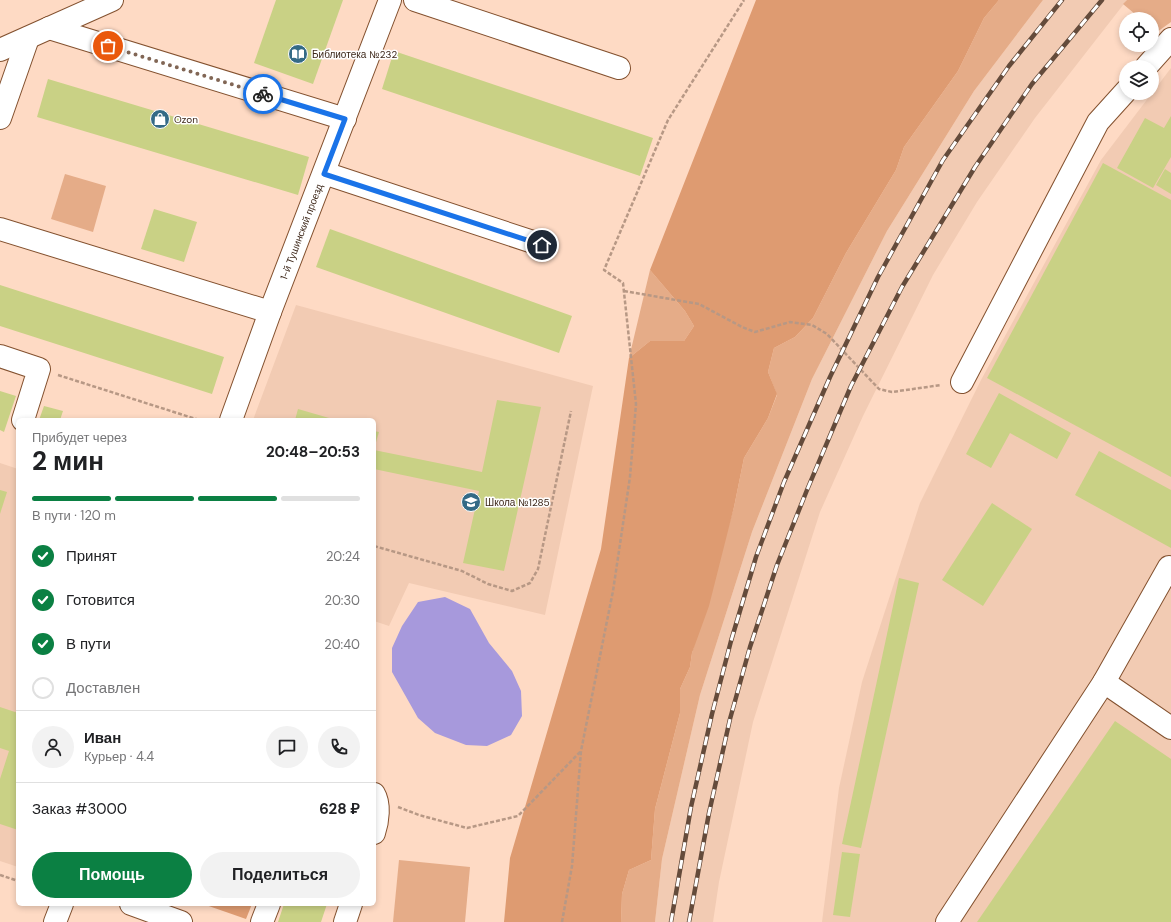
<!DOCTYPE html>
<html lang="ru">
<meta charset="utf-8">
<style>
:root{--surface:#fff;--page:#f2f2f2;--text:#202124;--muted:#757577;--line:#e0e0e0;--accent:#0b8043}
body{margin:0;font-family:"DM Sans",sans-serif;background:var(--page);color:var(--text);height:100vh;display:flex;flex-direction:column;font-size:15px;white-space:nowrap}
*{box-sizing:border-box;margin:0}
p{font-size:13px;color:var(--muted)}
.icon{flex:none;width:22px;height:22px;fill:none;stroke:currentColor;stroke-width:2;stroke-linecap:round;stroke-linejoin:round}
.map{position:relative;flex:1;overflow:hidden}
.panel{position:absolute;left:16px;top:418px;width:360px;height:488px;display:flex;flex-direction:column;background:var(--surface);border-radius:6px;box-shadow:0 2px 6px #0003}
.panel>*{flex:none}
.tools{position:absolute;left:1119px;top:12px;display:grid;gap:8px}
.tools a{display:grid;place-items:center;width:40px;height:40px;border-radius:50%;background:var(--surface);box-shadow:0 2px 6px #0003;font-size:20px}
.pin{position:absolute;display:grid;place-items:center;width:34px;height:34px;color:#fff;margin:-17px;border:2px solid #fff;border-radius:50%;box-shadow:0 1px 4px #0007}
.courier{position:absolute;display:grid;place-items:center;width:40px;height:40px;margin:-20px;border:3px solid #1a73e8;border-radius:50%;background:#fff;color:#222;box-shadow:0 1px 5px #0007}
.headline em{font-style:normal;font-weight:700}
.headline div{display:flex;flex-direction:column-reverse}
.headline{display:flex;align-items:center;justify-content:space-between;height:68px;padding:0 16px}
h1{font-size:26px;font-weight:700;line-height:30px}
.bar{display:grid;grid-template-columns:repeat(4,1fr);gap:6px 4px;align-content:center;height:48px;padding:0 16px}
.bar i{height:5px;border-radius:3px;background:var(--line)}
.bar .active{background:var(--accent)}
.bar p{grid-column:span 4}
.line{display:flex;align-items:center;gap:10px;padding:0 16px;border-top:1px solid var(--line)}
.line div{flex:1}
.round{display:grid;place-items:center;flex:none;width:42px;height:42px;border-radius:21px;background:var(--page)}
ol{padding:0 16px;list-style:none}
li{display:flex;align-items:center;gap:12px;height:44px}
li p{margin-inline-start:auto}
li .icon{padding:4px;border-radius:50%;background:var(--accent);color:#fff;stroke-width:4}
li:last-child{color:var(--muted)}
li i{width:22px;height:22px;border:2px solid var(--line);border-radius:50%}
.button{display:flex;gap:8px;margin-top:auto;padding:8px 16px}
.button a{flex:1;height:46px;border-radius:24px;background:var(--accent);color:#fff;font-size:16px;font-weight:700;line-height:46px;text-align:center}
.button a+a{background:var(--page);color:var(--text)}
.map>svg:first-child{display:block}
.built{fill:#f2cbb3}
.green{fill:#e5ac88}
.forest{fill:#de9b71}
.water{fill:#a799dc}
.building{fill:#c9d185}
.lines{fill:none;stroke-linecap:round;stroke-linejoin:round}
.minor-casing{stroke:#83512f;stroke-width:24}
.path{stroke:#b79885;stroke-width:2.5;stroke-dasharray:4 2;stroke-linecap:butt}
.minor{stroke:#fff;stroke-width:22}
.rail-casing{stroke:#644b3b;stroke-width:4.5}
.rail{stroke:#fff;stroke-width:3;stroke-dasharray:9;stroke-linecap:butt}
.done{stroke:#816655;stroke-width:4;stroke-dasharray:0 7.2}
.route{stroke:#1a73e8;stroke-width:5}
.labels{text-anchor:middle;stroke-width:3;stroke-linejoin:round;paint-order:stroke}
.poi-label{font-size:10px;fill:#3d2719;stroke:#fff;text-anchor:start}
.street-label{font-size:10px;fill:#3d2719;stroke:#fff}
</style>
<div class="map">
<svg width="1171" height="922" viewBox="0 0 1171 922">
<rect width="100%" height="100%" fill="#fedac4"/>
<g class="built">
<polygon points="1043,0 1127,0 1035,118 977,202 933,275 863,416 820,512 753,722 719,882 713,922 655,922 662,859 700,695 752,532 812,379 887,231 974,91"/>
<polygon points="1171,68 1171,922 822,922 839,788 862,682 920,503 981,380 1101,160"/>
<polygon points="296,305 593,386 545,615 409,583 389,626 374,621 374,420 253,420"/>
<polygon points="0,463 18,469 18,867 0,861"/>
</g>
<g class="green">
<polygon points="999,0 1043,0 974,91 887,231 812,379 752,532 700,695 662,859 655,922 621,922 622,894 629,870 651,860 655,809 680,713 680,689 690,667 692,653 734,507 744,458 768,418 777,395 768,372 774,348 795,337 813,318 846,253 896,170 904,147 958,71 984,18"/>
<polygon points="1127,0 1171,0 1171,22 1157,32 1152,28 1152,19 1141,19 1123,4"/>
<polygon points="65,174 106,186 93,232 51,219"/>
<polygon points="650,270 685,311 694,326 684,341 650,341 629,358"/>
<polygon points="399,860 470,867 465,922 393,922"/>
</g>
<g class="forest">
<polygon points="756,0 999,0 984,18 958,71 904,147 896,170 846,253 813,318 795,337 774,348 768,372 777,394 768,418 744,458 734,507 709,606 692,653 690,667 680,689 680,713 655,809 651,860 629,870 622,894 621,922 504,922 510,858 601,549 629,358 650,341 684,341 694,326 685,311 650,270"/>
<polygon points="203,904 252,904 246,919"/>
</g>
<polygon class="water" points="445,597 470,609 489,643 512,671 521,691 522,716 511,735 487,746 466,745 435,733 418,718 392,672 392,648 402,626 418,602"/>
<g class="building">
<polygon points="276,0 343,0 313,84 254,63"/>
<polygon points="394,51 653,138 640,176 382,89"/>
<polygon points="48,79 309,157 298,195 37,117"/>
<polygon points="1171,116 1171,157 1153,188 1117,168 1145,118 1164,128"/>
<polygon points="1103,163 1171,200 1171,477 987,378"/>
<polygon points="1165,169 1171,173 1171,194 1156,185"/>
<polygon points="154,209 197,222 184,262 141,249"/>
<polygon points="330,229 572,316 559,353 316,267"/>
<polygon points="0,285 224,357 212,394 0,326"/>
<polygon points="0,391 16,396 4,432 0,430"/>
<polygon points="999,393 1071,433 1057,459 1010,433 991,468 966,454"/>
<polygon points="497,400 541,407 504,571 463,563 479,491 374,469 374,450 482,472"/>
<polygon points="44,406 63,411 60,420 39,420"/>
<polygon points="298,409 336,420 295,420"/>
<polygon points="374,431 379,432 374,449"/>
<polygon points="1099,451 1171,490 1171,548 1075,495"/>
<polygon points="0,490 7,492 0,514"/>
<polygon points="992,503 1032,529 983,606 942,580"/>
<polygon points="899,578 919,583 861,848 842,844"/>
<polygon points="0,707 18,713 18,830 0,824 0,779 9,751 0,748"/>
<polygon points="1115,721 1171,759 1171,922 977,922"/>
<polygon points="842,852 860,854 850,917 833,915"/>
<polygon points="284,904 327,904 321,922 278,922"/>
</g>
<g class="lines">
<defs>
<g id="minor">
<polyline points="415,0 619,68"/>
<polyline points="49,28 345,119"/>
<polyline points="0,50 112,0"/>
<polyline points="1146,67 1171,39"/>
<polyline points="0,118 28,38"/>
<polyline points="324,173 542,245"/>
<polyline points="0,229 270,312"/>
<polyline points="0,356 39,369 23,420"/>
<polyline points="962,382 1098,122 1126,91"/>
<path id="s1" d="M 231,420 L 270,312 L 390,0"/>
<polyline points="1104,682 1169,567 1171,568"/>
<path d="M 374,794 C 380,804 378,821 374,833"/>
<polyline points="131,904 181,922"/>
<polyline points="55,922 62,904"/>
<polyline points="262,922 269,904"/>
<polyline points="345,922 351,904"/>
<polyline points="947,922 1104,682 1171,728"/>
</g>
</defs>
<use href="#minor" class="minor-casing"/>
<g class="path">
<polyline points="624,291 699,304 742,327 755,332 790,322 812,325 827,334 879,389 892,392 941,385"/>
<polyline points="58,375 199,420"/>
<polyline points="374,546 462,571 488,584 512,591 530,583 538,569 571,411"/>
<polyline points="398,807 419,815 467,828 518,816 581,751"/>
<polyline points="0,875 18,881"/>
<polyline points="562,922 572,866 581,751 613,591 630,477 636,404 623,283 604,270 668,120 744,0"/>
</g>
<use href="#minor" class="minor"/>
<defs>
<g id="rail">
<polyline points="671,922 691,807 712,714 731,641 756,557 784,482 830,377 878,277 943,160 1009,66 1062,0"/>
<polyline points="689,922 709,813 730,719 750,647 777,565 807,490 851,386 902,287 975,167 1032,84 1102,0"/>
</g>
</defs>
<use href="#rail" class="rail-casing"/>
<use href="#rail" class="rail"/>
</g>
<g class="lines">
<polyline class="done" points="108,46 263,94"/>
<polyline class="route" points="263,94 345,119 324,174 542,245"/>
</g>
<defs>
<symbol id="library-disc" viewBox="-11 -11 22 22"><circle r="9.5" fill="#346a86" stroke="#fff"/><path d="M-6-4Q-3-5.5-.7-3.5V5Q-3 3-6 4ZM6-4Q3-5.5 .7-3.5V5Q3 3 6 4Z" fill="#fff"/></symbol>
<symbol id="shop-disc" viewBox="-11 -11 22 22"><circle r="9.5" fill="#346a86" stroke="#fff"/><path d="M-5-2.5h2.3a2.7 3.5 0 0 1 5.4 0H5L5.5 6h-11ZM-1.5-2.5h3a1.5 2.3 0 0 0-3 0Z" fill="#fff"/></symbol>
<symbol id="school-disc" viewBox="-11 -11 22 22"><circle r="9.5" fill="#346a86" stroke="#fff"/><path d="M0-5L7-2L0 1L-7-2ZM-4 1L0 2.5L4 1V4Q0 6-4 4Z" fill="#fff"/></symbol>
</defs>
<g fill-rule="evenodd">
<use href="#library-disc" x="287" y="43" width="22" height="22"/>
<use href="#shop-disc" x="149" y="108" width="22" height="22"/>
<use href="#school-disc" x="460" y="491" width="22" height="22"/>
</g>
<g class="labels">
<g class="poi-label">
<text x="312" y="58">Библиотека №232</text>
<text x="174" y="123">Ozon</text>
<text x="485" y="506">Школа №1285</text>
</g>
<g class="street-label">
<text dy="4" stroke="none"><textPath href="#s1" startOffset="201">1-й Тушинский проезд</textPath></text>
</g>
</g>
</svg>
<div class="tools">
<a><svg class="icon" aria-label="locate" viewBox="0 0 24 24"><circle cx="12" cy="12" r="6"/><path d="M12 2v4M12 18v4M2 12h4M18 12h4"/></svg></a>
<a><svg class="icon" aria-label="layers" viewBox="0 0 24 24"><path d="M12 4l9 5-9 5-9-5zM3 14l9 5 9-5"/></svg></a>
</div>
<div class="pin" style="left:108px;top:46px;background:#ea580c"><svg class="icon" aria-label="bag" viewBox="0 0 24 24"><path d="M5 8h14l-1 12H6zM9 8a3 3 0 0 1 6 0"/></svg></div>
<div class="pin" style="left:542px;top:245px;background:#1f2937"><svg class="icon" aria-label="home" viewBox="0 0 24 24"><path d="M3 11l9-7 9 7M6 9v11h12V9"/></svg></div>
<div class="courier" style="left:263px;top:94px"><svg class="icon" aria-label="bike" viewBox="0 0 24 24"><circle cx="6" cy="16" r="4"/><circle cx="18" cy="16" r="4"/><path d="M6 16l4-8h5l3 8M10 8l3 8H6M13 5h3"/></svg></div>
<section class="panel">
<div class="headline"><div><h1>2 мин</h1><p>Прибудет через</p></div><em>20:48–20:53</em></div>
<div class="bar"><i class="active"></i><i class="active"></i><i class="active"></i><i></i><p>В пути · 120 m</p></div>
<ol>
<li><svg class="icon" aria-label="check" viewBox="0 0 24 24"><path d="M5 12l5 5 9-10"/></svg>Принят<p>20:24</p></li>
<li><svg class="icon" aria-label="check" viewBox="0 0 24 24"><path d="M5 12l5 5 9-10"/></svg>Готовится<p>20:30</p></li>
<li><svg class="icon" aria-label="check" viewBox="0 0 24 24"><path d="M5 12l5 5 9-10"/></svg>В пути<p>20:40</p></li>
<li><i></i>Доставлен</li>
</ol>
<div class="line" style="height:72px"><a class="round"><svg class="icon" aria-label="person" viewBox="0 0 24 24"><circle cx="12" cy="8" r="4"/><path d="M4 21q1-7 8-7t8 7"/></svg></a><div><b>Иван</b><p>Курьер · 4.4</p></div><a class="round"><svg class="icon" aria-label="chat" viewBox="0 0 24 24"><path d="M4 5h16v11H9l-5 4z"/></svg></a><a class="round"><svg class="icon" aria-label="phone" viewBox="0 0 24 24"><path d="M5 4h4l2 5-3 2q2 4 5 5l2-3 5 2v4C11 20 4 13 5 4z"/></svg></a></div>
<div class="line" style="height:52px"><div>Заказ #3000</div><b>628 ₽</b></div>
<div class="button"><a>Помощь</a><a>Поделиться</a></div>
</section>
</div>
